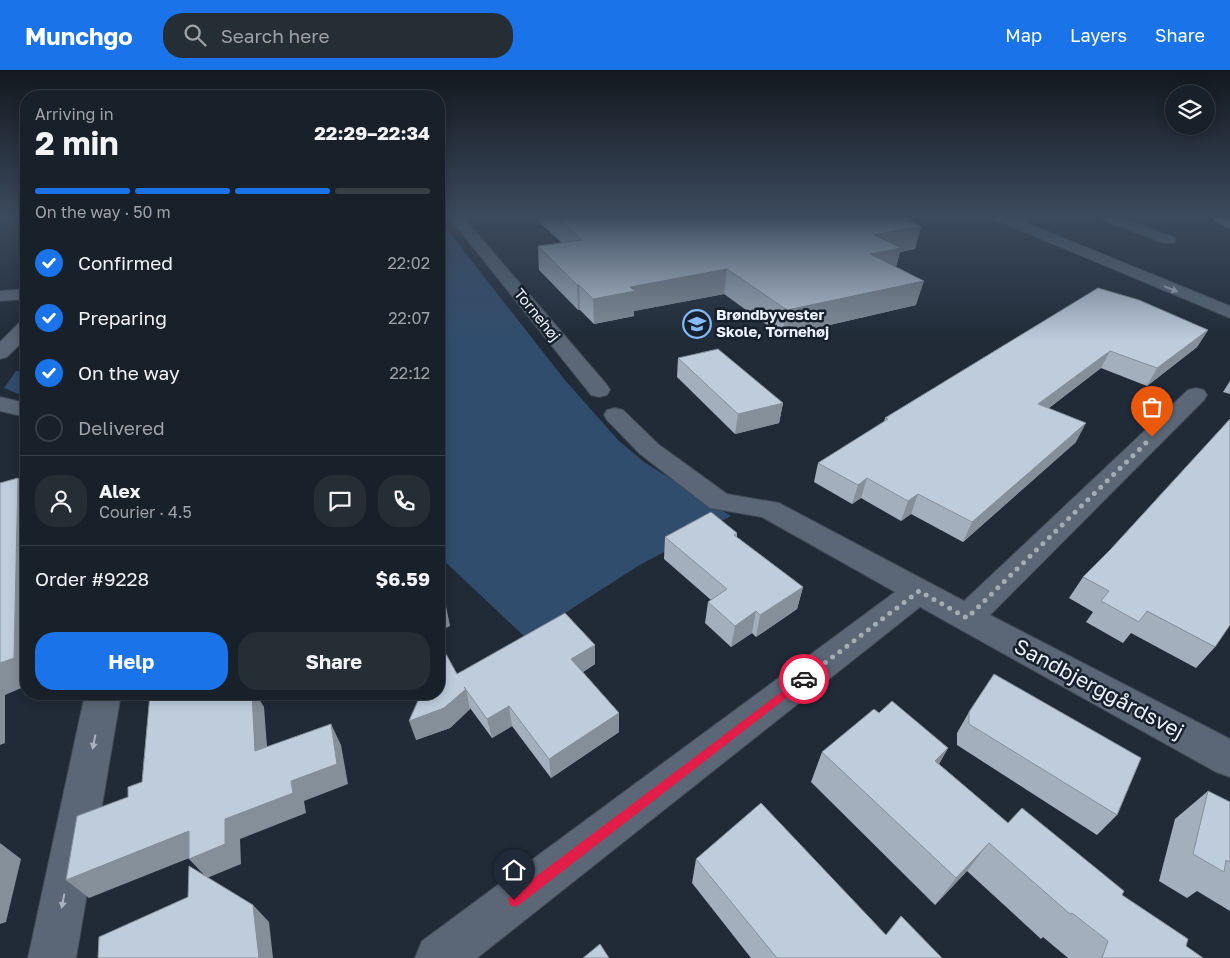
<!DOCTYPE html>
<meta charset="utf-8">
<style>
:root{--surface:#182029;--page:#252d35;--text:#f1f3f6;--muted:#9fa3a8;--line:#363e46;--accent:#1a73e8}
body{margin:0;font-family:"Golos Text",sans-serif;background:var(--page);color:var(--text);height:100vh;display:flex;flex-direction:column;font-size:19px;white-space:nowrap}
*{box-sizing:border-box;margin:0}
p{font-size:16px;color:var(--muted)}
.icon{flex:none;width:28px;height:28px;fill:none;stroke:currentColor;stroke-width:2;stroke-linecap:round;stroke-linejoin:round}
.map{position:relative;flex:1;overflow:hidden}
.panel{position:absolute;left:20px;top:20px;width:425px;height:610px;display:flex;flex-direction:column;background:var(--surface);border-radius:20px;box-shadow:0 2px 12px #0003,0 0 0 1px var(--line)}
.panel>*{flex:none}
.buttons{position:absolute;left:1165px;top:15px;display:grid;gap:10px}
.buttons a{display:grid;place-items:center;width:50px;height:50px;border-radius:50%;background:var(--surface);box-shadow:0 2px 12px #0003,0 0 0 1px var(--line);font-size:25px}
.pin{position:absolute;display:grid;place-items:center;width:42px;height:42px;color:#fff;margin:-51px -21px;border-radius:50% 50% 50% 0;rotate:-45deg;box-shadow:0 0 5px #0007}
.pin .icon{rotate:45deg}
.courier{position:absolute;display:grid;place-items:center;width:50px;height:50px;margin:-25px;border:4px solid #e11d48;border-radius:50%;background:#fff;color:#222;box-shadow:0 1px 6px #0007}
.head em{font-style:normal;font-weight:700}
.head div{display:flex;flex-direction:column-reverse}
.head{display:flex;align-items:center;justify-content:space-between;height:85px;padding:0 15px}
h1{font-size:32px;font-weight:700;line-height:38px}
.bar{display:grid;grid-template-columns:repeat(4,1fr);gap:8px 5px;align-content:center;height:60px;padding:0 15px}
.bar i{height:6px;border-radius:4px;background:var(--line)}
.bar .current{background:var(--accent)}
.bar p{grid-column:span 4}
.line{display:flex;align-items:center;gap:12px;padding:0 15px;border-top:1px solid var(--line)}
.line div{flex:1}
.round{display:grid;place-items:center;flex:none;width:52px;height:52px;border-radius:20px;background:var(--page)}
ol{padding:0 15px;list-style:none}
li{display:flex;align-items:center;gap:15px;height:55px}
li p{margin-inline-start:auto}
li .icon{padding:5px;border-radius:50%;background:var(--accent);color:#fff;stroke-width:4}
li:last-child{color:var(--muted)}
li i{width:28px;height:28px;border:2px solid var(--line);border-radius:50%}
.cta{display:flex;gap:10px;margin-top:auto;padding:10px 15px}
.cta a{flex:1;height:58px;border-radius:20px;background:var(--accent);color:#fff;font-size:20px;font-weight:700;line-height:58px;text-align:center}
.cta a+a{background:var(--page);color:var(--text)}
header{display:flex;align-items:center;gap:30px;box-sizing:border-box;height:70px;padding:0 25px;background:var(--accent);color:#fff}
header strong{font-size:24px}
nav{display:flex;gap:28px;margin-inline-start:auto;font-size:18px}
.search{width:350px;height:45px;background:var(--page);display:flex;align-items:center;gap:12px;box-sizing:border-box;padding:0 18px;border-radius:20px;color:var(--muted);font-size:19px}
.map>svg:first-child{display:block}
.green{fill:#314d6d}
.lines{fill:none;stroke-linecap:round;stroke-linejoin:round}
.minor-casing{stroke:#3f4953;stroke-width:2}
.tertiary-casing{stroke:#3f4953;stroke-width:2}
.minor{fill:#5b6776;fill-rule:evenodd}
.tertiary{fill:#5b6776;fill-rule:evenodd}
.wall{fill:#a3afbd}
.shaded-wall{fill:#858f9a}
.building{fill:#beccdc;stroke:#858f9a}
.oneway{fill:#aab3bf}
.route{fill:#e11d48}
.done{stroke:#a4acb6;stroke-width:5;stroke-dasharray:0 9}
.labels{text-anchor:middle;stroke-width:5;stroke-linejoin:round;paint-order:stroke}
.far-street-label{font-size:15px;fill:#ebf2fb;stroke:#17212d}
.far-poi-label{font-size:15px;font-weight:bold;fill:#ebf2fb;stroke:#17212d;text-anchor:start}
.near-street-label{font-size:21px;fill:#ebf2fb;stroke:#17212d}
</style>
<header>
<strong>Munchgo</strong>
<div class="search"><svg class="icon" aria-label="search" viewBox="0 0 24 24"><circle cx="10" cy="10" r="6"/><path d="M15 15l6 6"/></svg>Search here</div>
<nav><a>Map</a><a>Layers</a><a>Share</a></nav>
</header>
<div class="map">
<svg width="1230" height="888" viewBox="0 0 1230 888">
<rect width="100%" height="100%" fill="#202b37"/>
<g class="green">
<polygon points="439,149 564,309 618,370 644,392 731,446 638,496 526,568 439,486"/>
<polygon points="26,300 26,327 4,318 16,301"/>
</g>
<g class="lines">
<defs>
<g id="minor">
<polygon points="449,147 463,147 607,315 610,320 607,325 599,327 591,325"/>
<polygon points="1100,147 1119,147 1174,167 1176,170 1174,173 1164,173 1102,150"/>
<polygon points="1196,318 1204,320 1207,325 1204,330 990,545 1230,669 1230,707 1216,702 920,537 477,888 415,888 422,871 895,522 762,447 710,438 640,384 607,350 604,345 607,340 615,338 623,340 658,374 727,424 779,433 964,531 1188,320"/>
<polygon points="0,327 26,333 26,347 0,341"/>
<polygon points="85,624 121,624 76,888 28,888"/>
</g>
<g id="tertiary">
<polygon points="994,147 1012,147 1230,236 1230,248 996,150"/>
<polygon points="26,219 26,229 0,231 0,221"/>
<polygon points="26,251 26,268 7,287 0,289 0,272 19,253"/>
</g>
</defs>
<use href="#minor" class="minor-casing"/>
<use href="#tertiary" class="tertiary-casing"/>
<use href="#minor" class="minor"/>
<use href="#tertiary" class="tertiary"/>
</g>
<g class="wall">
<polygon points="534,147 905,147 913,150 912,152 921,156 915,179 900,182 896,197 916,235 782,266 724,224 634,241 634,246 594,254 580,240 578,240 539,200 538,176 562,173"/>
<polygon points="1216,147 1230,147 1230,159 1214,151"/>
<polygon points="1098,218 1208,260 1197,277 1147,316 1101,298 1049,338 1076,372 963,472 911,444 901,451 861,428 852,434 814,412 818,393 884,352 885,348"/>
<polygon points="678,288 783,333 779,353 735,364 677,307"/>
<polygon points="1230,311 1230,324 1223,322"/>
<polygon points="737,463 737,467 803,517 797,539 756,567 752,563 731,577 705,553 708,532 711,530 664,489 665,467"/>
<polygon points="1083,507 1215,577 1196,598 1131,563 1123,573 1086,552 1093,542 1069,528"/>
<polygon points="595,575 595,594 583,602 619,643 619,662 551,708 512,656 492,668 470,638 470,639 450,658 416,670 440,582 457,604"/>
<polygon points="969,642 1117,745 1097,765 957,675 957,663"/>
<polygon points="879,643 948,678 939,694 1008,753 1122,825 1186,876 1203,888 1068,888 1043,867 1041,869 967,801 935,835 811,712 822,682"/>
<polygon points="1208,721 1230,732 1230,841 1197,821 1187,828 1159,811 1175,749"/>
<polygon points="696,789 942,888 751,888 692,813"/>
</g>
<g class="shaded-wall">
<polygon points="913,150 910,158 921,156 915,179 900,182 895,201 865,207 874,165 908,151"/>
<polygon points="727,199 724,224 634,241 634,246 594,254 593,229 630,217"/>
<polygon points="924,211 916,235 782,266 787,240"/>
<polygon points="577,215 579,215 580,240 578,240"/>
<polygon points="1208,260 1197,277 1147,316 1157,298"/>
<polygon points="1110,281 1101,298 1029,353 1038,334"/>
<polygon points="783,333 779,353 735,364 738,344"/>
<polygon points="1086,353 1076,372 963,472 972,452"/>
<polygon points="18,408 26,419 26,616 5,625 5,673 0,675 0,593"/>
<polygon points="867,408 861,428 852,434 858,415"/>
<polygon points="918,424 911,444 901,451 908,431"/>
<polygon points="803,517 797,539 756,567 760,545"/>
<polygon points="446,536 450,556 439,561 439,539"/>
<polygon points="756,541 752,563 731,577 735,556"/>
<polygon points="595,575 595,594 572,609 571,589"/>
<polygon points="466,619 470,639 450,658 416,670 409,651"/>
<polygon points="252,624 256,624 264,637 269,702 255,681"/>
<polygon points="509,636 512,656 492,668 487,649"/>
<polygon points="619,643 619,662 551,708 549,689"/>
<polygon points="331,654 341,675 348,714 304,731 306,743 240,769 241,794 207,808 189,789 225,749 291,711"/>
<polygon points="948,678 931,707 935,691"/>
<polygon points="189,761 207,781 89,828 66,810"/>
<polygon points="0,773 21,789 6,852 0,854"/>
<polygon points="989,773 967,801 935,835 956,808"/>
<polygon points="253,835 269,852 273,888 259,888"/>
</g>
<g class="building">
<polygon points="556,147 905,147 913,150 908,151 921,156 874,165 901,178 870,184 924,211 787,240 727,199 630,217 635,221 593,229 579,215 577,215 538,176 582,170"/>
<polygon points="1098,218 1139,230 1208,260 1157,298 1110,281 1038,334 1086,353 972,452 918,424 908,431 867,408 858,415 818,393 888,349 885,348"/>
<polygon points="718,279 783,333 738,344 678,288"/>
<polygon points="1230,349 1230,555 1215,577 1147,541 1139,552 1101,531 1109,521 1083,507 1110,480"/>
<polygon points="18,408 14,588 0,593 0,413"/>
<polygon points="711,442 737,463 734,465 803,517 760,545 756,541 735,556 708,532 727,519 665,467"/>
<polygon points="439,524 446,536 439,539"/>
<polygon points="565,543 595,575 571,589 619,643 549,689 509,636 487,649 464,617 466,619 444,638 409,651 421,624 439,624 439,585 442,577 457,604"/>
<polygon points="994,604 1141,688 1117,745 969,654 969,642"/>
<polygon points="150,624 252,624 255,681 331,654 337,694 291,711 293,723 225,749 225,774 189,789 189,761 66,810 77,746 128,727 128,717 142,712"/>
<polygon points="892,631 948,678 935,691 1008,753 1022,738 1124,821 1122,825 1188,869 1186,876 1203,888 1102,888 1108,871 1072,843 1070,844 989,773 956,808 822,682 874,639 879,643"/>
<polygon points="1208,721 1230,732 1230,792 1226,790 1224,802 1193,784"/>
<polygon points="761,733 886,865 901,846 942,888 777,888 696,789"/>
<polygon points="189,796 253,835 259,888 98,888 99,867 188,827"/>
<polygon points="600,874 609,888 583,888"/>
</g>
<defs><path id="oneway-solid" d="M-6-.8H1V-3.2L6.5 0L1 3.2V.8H-6Z" transform="scale(1.25)"/></defs>
<g class="oneway">
<use href="#oneway-solid" transform="translate(1171 219) rotate(22)"/>
<use href="#oneway-solid" transform="translate(94 672) rotate(101)"/>
<use href="#oneway-solid" transform="translate(63 831) rotate(101)"/>
</g>
<linearGradient id="sky" x2="0" y2="1"><stop stop-color="#12181e"/><stop offset="0.54" stop-color="#3c4a5e"/><stop offset="1" stop-color="#3c4a5e" stop-opacity="0"/></linearGradient>
<rect width="1230" height="271" fill="url(#sky)"/>
<polygon class="route" points="804,605 807,606 809,609 807,612 519,835 514,837 510,835 508,830 510,826"/>
<g class="lines">
<polyline class="done" points="804,609 919,521 967,548 1152,367"/>
</g>
<defs>
<symbol id="school-ring" viewBox="-11 -11 22 22"><circle r="9.5" fill="#17212d" stroke="#85bbfb" stroke-width="1.5"/><path d="M0-5L7-2L0 1L-7-2ZM-4 1L0 2.5L4 1V4Q0 6-4 4Z" fill="#85bbfb"/></symbol>
</defs>
<g fill-rule="evenodd">
<use href="#school-ring" x="681" y="238" width="32" height="32"/>
</g>
<g class="labels">
<g class="far-street-label">
<text transform="translate(537 245) rotate(51)" y="5">Tornehøj</text>
</g>
<g class="far-poi-label">
<text x="716" y="250">Brøndbyvester<tspan x="716" dy="17">Skole, Tornehøj</tspan></text>
</g>
<g class="near-street-label">
<text transform="translate(1099 619) rotate(28)" y="7">Sandbjerggårdsvej</text>
</g>
</g>
</svg>
<div class="buttons">
<a><svg class="icon" aria-label="layers" viewBox="0 0 24 24"><path d="M12 4l9 5-9 5-9-5zM3 14l9 5 9-5"/></svg></a>
</div>
<div class="pin" style="left:1152px;top:367px;background:#ea580c"><svg class="icon" aria-label="bag" viewBox="0 0 24 24"><path d="M5 8h14l-1 12H6zM9 8a3 3 0 0 1 6 0"/></svg></div>
<div class="pin" style="left:514px;top:830px;background:#1f2937"><svg class="icon" aria-label="home" viewBox="0 0 24 24"><path d="M3 11l9-7 9 7M6 9v11h12V9"/></svg></div>
<div class="courier" style="left:804px;top:609px"><svg class="icon" aria-label="car" viewBox="0 0 24 24"><path d="M5 17H2v-5l4-1 3-4h7l3 4 3 1v5h-3M9 17h6M6 11h13"/><circle cx="7" cy="17" r="2"/><circle cx="17" cy="17" r="2"/></svg></div>
<section class="panel">
<div class="head"><div><h1>2 min</h1><p>Arriving in</p></div><em>22:29–22:34</em></div>
<div class="bar"><i class="current"></i><i class="current"></i><i class="current"></i><i></i><p>On the way · 50 m</p></div>
<ol>
<li><svg class="icon" aria-label="check" viewBox="0 0 24 24"><path d="M5 12l5 5 9-10"/></svg>Confirmed<p>22:02</p></li>
<li><svg class="icon" aria-label="check" viewBox="0 0 24 24"><path d="M5 12l5 5 9-10"/></svg>Preparing<p>22:07</p></li>
<li><svg class="icon" aria-label="check" viewBox="0 0 24 24"><path d="M5 12l5 5 9-10"/></svg>On the way<p>22:12</p></li>
<li><i></i>Delivered</li>
</ol>
<div class="line" style="height:90px"><a class="round"><svg class="icon" aria-label="person" viewBox="0 0 24 24"><circle cx="12" cy="8" r="4"/><path d="M4 21q1-7 8-7t8 7"/></svg></a><div><b>Alex</b><p>Courier · 4.5</p></div><a class="round"><svg class="icon" aria-label="chat" viewBox="0 0 24 24"><path d="M4 5h16v11H9l-5 4z"/></svg></a><a class="round"><svg class="icon" aria-label="phone" viewBox="0 0 24 24"><path d="M5 4h4l2 5-3 2q2 4 5 5l2-3 5 2v4C11 20 4 13 5 4z"/></svg></a></div>
<div class="line" style="height:65px"><div>Order #9228</div><b>$6.59</b></div>
<div class="cta"><a>Help</a><a>Share</a></div>
</section>
</div>
